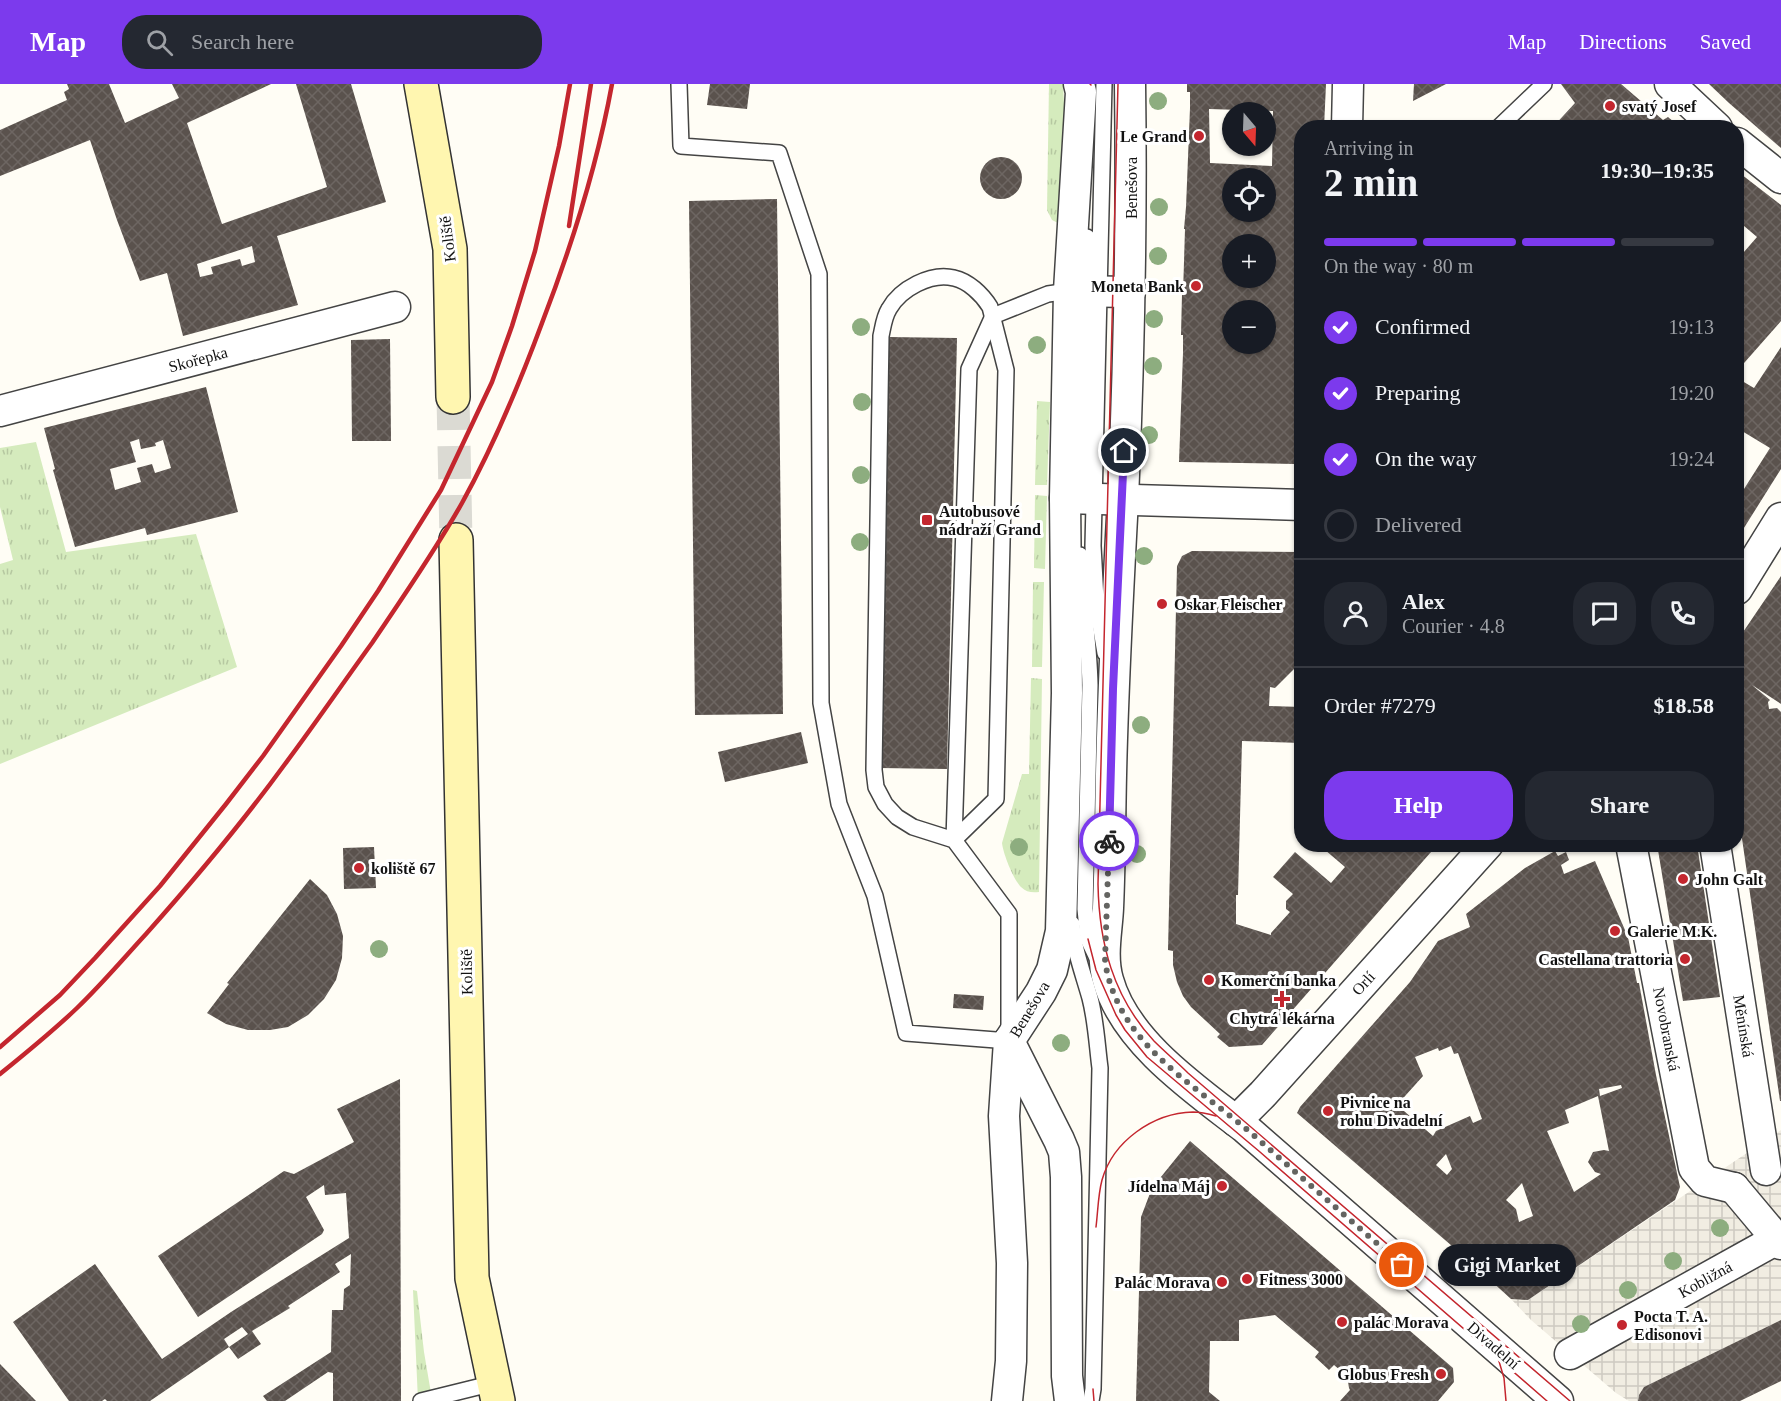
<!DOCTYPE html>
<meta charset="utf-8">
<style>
:root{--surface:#171b24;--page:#242831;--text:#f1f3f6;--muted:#9ea1a6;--line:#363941;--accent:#7c3aed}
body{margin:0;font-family:"Times New Roman",serif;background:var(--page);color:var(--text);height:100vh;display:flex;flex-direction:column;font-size:22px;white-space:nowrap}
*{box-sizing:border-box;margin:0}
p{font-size:20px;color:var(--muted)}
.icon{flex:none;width:33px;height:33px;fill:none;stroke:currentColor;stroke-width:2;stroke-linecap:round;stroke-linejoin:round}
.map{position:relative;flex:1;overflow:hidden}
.details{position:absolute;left:1294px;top:36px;width:450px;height:732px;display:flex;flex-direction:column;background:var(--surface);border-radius:24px;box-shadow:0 2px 4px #0004}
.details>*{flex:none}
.needle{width:39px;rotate:161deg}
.controls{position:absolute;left:1222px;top:18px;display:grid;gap:12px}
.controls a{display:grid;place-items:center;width:54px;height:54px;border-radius:50%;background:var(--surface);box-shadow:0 2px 4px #0004;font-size:30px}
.pin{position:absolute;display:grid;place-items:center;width:51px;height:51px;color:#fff;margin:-26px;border:3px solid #fff;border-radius:50%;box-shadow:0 2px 6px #0007}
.courier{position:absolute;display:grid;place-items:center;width:60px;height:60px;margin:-30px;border:4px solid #7c3aed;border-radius:50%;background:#fff;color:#222;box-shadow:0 2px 8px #0007}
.bubble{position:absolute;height:42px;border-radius:21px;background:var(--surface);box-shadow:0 2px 4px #0004;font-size:20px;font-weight:700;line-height:42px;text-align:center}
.head em{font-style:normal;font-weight:700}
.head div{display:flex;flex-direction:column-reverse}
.head{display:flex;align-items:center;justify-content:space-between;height:102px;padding:0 30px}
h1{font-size:39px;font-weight:700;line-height:45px}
.bar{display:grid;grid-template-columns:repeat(4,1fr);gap:9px 6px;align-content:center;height:72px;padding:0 30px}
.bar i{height:8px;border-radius:4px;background:var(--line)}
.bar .selected{background:var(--accent)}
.bar p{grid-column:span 4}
.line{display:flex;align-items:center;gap:15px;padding:0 30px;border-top:2px solid var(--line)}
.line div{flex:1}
.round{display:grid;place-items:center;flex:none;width:63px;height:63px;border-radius:24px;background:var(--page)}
ol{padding:0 30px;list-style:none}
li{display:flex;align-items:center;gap:18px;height:66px}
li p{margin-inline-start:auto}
li .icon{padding:6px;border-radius:50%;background:var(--accent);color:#fff;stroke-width:4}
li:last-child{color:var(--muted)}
li i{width:33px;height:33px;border:3px solid var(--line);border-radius:50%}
.cta{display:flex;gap:12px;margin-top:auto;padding:12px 30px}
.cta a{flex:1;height:69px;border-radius:24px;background:var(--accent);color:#fff;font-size:24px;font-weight:700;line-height:69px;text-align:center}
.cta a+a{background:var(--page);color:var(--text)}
header{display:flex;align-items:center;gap:36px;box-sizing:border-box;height:84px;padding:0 30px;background:var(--accent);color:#fff}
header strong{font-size:28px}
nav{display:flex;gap:33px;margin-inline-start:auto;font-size:21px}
.search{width:420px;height:54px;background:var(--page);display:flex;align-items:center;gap:15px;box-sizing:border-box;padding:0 21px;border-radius:24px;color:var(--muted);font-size:22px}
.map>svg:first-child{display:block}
.grass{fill:url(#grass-tufts)}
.plaza{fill:url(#plaza-grid)}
.building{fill:url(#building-cross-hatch);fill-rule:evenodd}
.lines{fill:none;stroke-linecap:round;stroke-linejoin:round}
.secondary-tunnel{stroke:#dbdad3;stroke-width:33;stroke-dasharray:33 16;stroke-linecap:butt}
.lane-casing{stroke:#444;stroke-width:18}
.street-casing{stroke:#444;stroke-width:33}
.secondary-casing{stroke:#333;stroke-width:36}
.lane{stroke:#fff;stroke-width:15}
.street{stroke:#fff;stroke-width:30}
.secondary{stroke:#fff6b0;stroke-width:33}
.tram{stroke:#c4262e;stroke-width:1.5}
.rail{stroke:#c4262e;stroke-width:4.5}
.tree{fill:#8dad7f}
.done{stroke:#646461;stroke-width:6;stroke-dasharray:0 10.8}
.route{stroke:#7c3aed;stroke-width:8}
.poi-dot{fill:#c4262e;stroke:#fff;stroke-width:2}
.labels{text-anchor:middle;stroke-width:6;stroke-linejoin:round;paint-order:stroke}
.poi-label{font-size:16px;font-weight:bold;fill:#111;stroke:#fff;text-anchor:start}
.street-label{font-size:16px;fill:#111;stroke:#fff}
</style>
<header>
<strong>Map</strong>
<div class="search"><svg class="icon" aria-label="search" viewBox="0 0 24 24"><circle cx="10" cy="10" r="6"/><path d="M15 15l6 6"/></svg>Search here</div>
<nav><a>Map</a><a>Directions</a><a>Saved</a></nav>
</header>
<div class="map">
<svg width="1781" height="1317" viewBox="0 0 1781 1317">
<defs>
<pattern id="grass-tufts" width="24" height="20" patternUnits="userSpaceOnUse" patternTransform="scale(1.5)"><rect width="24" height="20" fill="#d5ebbd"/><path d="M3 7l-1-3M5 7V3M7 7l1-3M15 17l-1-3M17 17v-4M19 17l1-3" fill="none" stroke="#b6c8a1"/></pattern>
<pattern id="plaza-grid" width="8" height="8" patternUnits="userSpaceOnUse" patternTransform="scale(1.5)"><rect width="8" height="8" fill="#f1ede2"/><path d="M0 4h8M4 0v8" fill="none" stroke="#cecac1"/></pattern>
<pattern id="building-cross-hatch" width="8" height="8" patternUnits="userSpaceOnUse" patternTransform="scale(1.5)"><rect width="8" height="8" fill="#5a524d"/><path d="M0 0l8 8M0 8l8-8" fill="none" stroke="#6d6662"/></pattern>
</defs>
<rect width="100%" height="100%" fill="#fffdf5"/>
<g class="grass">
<polygon points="1049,0 1063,0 1064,19 1064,142 1052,136 1047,126"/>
<polygon points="1037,317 1050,318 1047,401 1035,401"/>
<polygon points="36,358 66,468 196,450 237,583 0,680 0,480 13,476 0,423 0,364"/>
<polygon points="1035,411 1047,412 1045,485 1034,484"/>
<polygon points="1033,498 1044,498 1042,583 1032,583"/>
<path d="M 1031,594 L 1042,595 L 1039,808 C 1032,809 1026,808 1021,803 C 1013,795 1003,769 1002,759 L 1022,690 L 1029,690 Z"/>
<polygon points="413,1206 417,1207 424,1268 432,1315 418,1317"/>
</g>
<polygon class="plaza" points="1781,1046 1781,1236 1644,1303 1639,1311 1638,1317 1629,1317 1616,1309 1531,1236 1511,1215 1528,1216"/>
<g class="building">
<path d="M 67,0 L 109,0 L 125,39 L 179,14 L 172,0 L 271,0 L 187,39 L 222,140 L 327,103 L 296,0 L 351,0 L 386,118 L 277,152 L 298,221 L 183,252 L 167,189 L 140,197 L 117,136 L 90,56 L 0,92 L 0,46 L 67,16 L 64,8 L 69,5 ZM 252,162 L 255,178 L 242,182 L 240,175 L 211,183 L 213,190 L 200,193 L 197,180 Z"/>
<polygon points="710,0 750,0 747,25 707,21"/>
<path d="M 1187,0 L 1326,0 L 1324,44 L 1302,44 L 1302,378 L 1294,380 L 1179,378 L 1183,269 L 1183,251 L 1181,251 L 1182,210 L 1183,210 L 1185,145 L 1184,145 L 1186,123 L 1190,24 L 1190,8 L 1187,8 ZM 1209,25 L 1273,27 L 1272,82 L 1210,79 ZM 1233,94 L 1266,94 L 1266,128 L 1233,128 ZM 1233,160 L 1266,160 L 1266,194 L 1233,194 ZM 1233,226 L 1266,226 L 1266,260 L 1233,260 Z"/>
<polygon points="1414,0 1446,0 1413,17"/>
<polygon points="1561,0 1621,0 1663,36 1668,33 1681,44 1552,44 1575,19"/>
<polygon points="1709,0 1781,0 1781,64 1729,19"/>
<circle cx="1001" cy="94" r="21"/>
<polygon points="1737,87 1781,121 1781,237 1737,287 1737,176 1757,153 1737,136"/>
<polygon points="777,115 783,630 695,631 689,117"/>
<polygon points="889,253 957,254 947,685 880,684"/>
<polygon points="390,255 391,357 352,357 351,256"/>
<polygon points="1781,263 1781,385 1737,455 1737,416 1770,364 1737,344 1737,294 1754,304"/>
<path d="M 206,303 L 238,428 L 147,451 L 145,444 L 75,463 L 53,386 L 55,385 L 44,344 ZM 139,355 L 141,365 L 156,362 L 155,359 L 163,356 L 171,384 L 155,389 L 152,380 L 137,384 L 141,398 L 115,406 L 110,385 L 136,378 L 130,358 Z"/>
<polygon points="1192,467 1302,468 1302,577 1275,604 1270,603 1269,622 1302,623 1302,659 1242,657 1238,811 1236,811 1236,840 1271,851 1271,849 1290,828 1286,825 1286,817 1293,810 1273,793 1295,768 1331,799 1345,783 1318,760 1438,760 1262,961 1229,963 1217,953 1220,950 1191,923 1183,912 1177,898 1173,881 1173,867 1168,866 1177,482 1182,472"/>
<polygon points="1781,492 1781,620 1752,601 1770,616 1768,618 1769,625 1777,624 1781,628 1781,1017 1780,1017 1737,720 1737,557"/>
<polygon points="801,648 808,679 725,698 718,668"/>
<polygon points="1657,760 1697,760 1720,913 1683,917"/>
<polygon points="374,763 376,804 344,805 343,764"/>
<path d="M 1555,767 L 1558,772 L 1566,768 L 1569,776 L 1561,781 L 1564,790 L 1595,777 L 1628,853 L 1637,899 L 1639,899 L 1656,991 L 1680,1103 L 1675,1116 L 1528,1216 L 1511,1215 L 1466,1174 L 1297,1029 L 1300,1023 L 1410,898 L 1438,857 L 1470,843 L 1466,830 L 1525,784 ZM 1451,962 L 1454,970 L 1458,969 L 1482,1035 L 1473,1039 L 1470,1032 L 1436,1047 L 1433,1052 L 1397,1021 L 1423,992 L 1415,973 L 1438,964 L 1439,967 ZM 1621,1001 L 1622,1004 L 1600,1012 L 1599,1005 ZM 1598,1012 L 1609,1067 L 1604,1066 L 1593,1068 L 1588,1078 L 1595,1088 L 1601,1090 L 1574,1108 L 1547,1047 L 1569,1039 L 1565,1026 ZM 1446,1070 L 1452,1085 L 1447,1091 L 1436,1081 ZM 1522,1099 L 1533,1132 L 1519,1138 L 1516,1125 L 1506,1116 Z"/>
<polygon points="310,795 327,811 337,830 343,852 342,874 336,896 324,915 308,931 288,943 270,946 248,946 226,940 207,929 229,900 227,899"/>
<polygon points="954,910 984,912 983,926 953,924"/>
<polygon points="400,995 401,1317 333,1317 333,1289 328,1288 285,1317 267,1317 263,1312 331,1268 332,1226 343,1226 344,1205 350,1201 351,1170 335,1180 340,1188 288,1222 290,1224 252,1247 261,1260 238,1275 229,1263 248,1250 242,1243 224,1255 229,1263 150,1317 107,1317 105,1315 102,1317 69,1317 13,1238 95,1180 162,1275 231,1228 349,1154 346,1109 325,1111 324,1101 306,1113 324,1146 322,1150 198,1233 158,1172 284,1087 294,1090 354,1058 337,1025"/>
<polygon points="1190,1057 1453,1284 1454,1298 1438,1317 1340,1317 1350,1306 1349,1304 1347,1292 1334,1281 1329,1286 1315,1273 1319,1268 1275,1231 1239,1236 1239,1257 1210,1257 1209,1308 1220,1317 1136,1317 1141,1133 1152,1104"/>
<polygon points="1781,1236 1781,1297 1740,1317 1638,1317 1639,1311 1644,1303"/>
<polygon points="0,1280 36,1317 0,1317"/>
</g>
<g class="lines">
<polyline class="secondary-tunnel" points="453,313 456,456"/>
<defs>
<g id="lane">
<path d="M 679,0 L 681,62 L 779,69 L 819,190 L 821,619 L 839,720 L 875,812 L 906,949 L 1009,957 L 1009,830 L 954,756 L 913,743 L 897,733 L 885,720 L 876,703 L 874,686 L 881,252 C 883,243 884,233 889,225 C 900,205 931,188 954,194 C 968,197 982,210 990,223 L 1006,286 L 996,715 L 954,756"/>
<polyline points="1104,0 1093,462 1096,516 1105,569"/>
<polyline points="1498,44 1544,0"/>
<polyline points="1080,420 1087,153"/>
<path d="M 1080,471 C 1082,515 1089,557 1090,601 L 1085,825 L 1088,855 L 1098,876"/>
<polyline points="954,756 969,285 993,232 1048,210 1069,207"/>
<path d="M 1072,840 C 1074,866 1083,889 1090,914 C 1096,937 1097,961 1100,984 L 1093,1305 L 1091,1317"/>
<polyline points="421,1317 494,1299"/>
</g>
<g id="street">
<path d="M 1130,0 C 1132,138 1129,277 1123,415 C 1118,507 1113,599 1111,691 C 1110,735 1110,780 1108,824 C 1107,847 1101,872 1108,896 C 1125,958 1196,1006 1245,1044 L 1558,1317"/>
<polyline points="1670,0 1717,44"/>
<polyline points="1347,44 1348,0"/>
<polyline points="1737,59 1781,94"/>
<polyline points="1069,207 1130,208"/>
<polyline points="0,327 395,223"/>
<polyline points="1065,414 1302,421"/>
<polyline points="1737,505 1781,434"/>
<polyline points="1631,760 1694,1084 1705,1097 1734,1104"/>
<polyline points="1715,760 1766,1086"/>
<polyline points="1009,957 1059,1056 1064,1068 1066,1093 1067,1292 1070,1317"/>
<polyline points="1236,1037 1263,1010 1488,760"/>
<polyline points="1734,1104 1781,1160"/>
<polyline points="1570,1270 1777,1155"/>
<polyline points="1007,1317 1011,1277 1012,1179 1004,1032 1009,957 1041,908 1052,886 1061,847 1067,609 1065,414 1069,207 1081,8 1079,0"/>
</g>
<g id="secondary">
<polyline points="421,0 450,165 453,313"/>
<polyline points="456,456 472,1194 498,1317"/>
</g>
</defs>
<use href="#lane" class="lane-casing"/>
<use href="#street" class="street-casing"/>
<use href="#secondary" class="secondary-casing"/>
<use href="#lane" class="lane"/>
<use href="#street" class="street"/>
<use href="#secondary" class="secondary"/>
<g class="tram">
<polyline points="1090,0 1091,1"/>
<path d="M 1118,0 L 1098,800 C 1099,859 1113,913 1154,957 C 1165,968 1177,978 1188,989 L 1570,1317"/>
<polyline points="1088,855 1096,886 1116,931 1125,946 1147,973 1260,1068 1547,1317"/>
<path d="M 1096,1143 C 1098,1127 1098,1111 1102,1096 C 1113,1057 1153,1029 1193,1028 C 1201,1028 1209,1030 1216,1032"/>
<polyline points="1498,1274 1504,1294 1506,1317"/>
<polyline points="1093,1305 1094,1317"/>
</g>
<g class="rail">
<polyline points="569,142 591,0"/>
<polyline points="0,963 60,911 95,874 160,802 226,720 263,672 341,562 378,507 441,406 492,298 512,242 535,167 559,62 570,0"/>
<path d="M 0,990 C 26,969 53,947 77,924 C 101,901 123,875 146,850 C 195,795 242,739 285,680 C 315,640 343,599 372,559 C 403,513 435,467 462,419 C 494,361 519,301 542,239 C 572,161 597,82 612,0"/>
</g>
</g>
<g class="tree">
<circle cx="1158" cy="17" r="9"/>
<circle cx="1159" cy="123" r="9"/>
<circle cx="1158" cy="172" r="9"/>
<circle cx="1154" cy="235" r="9"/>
<circle cx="861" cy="243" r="9"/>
<circle cx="1037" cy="261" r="9"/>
<circle cx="1153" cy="282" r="9"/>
<circle cx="862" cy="318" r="9"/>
<circle cx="1149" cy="351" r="9"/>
<circle cx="861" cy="391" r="9"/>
<circle cx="860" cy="458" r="9"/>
<circle cx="1144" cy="472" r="9"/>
<circle cx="1141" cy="641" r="9"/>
<circle cx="1019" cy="763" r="9"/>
<circle cx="1137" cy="770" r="9"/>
<circle cx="379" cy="865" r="9"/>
<circle cx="1061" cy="959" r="9"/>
<circle cx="1720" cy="1144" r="9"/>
<circle cx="1673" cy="1177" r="9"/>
<circle cx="1628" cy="1206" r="9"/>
<circle cx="1581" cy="1240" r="9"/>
</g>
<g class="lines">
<path class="done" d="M 1109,757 L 1105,877 C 1117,959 1194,1000 1251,1049 C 1301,1093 1351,1137 1402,1181"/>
<polyline class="route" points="1109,757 1113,605 1124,367"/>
</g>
<g class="poi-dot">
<circle cx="1610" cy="22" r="6"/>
<circle cx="1199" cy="52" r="6"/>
<circle cx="1196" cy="202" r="6"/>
<rect x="921" y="430" width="12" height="12" rx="3"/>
<circle cx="1162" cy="520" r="6"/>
<circle cx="359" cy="784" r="6"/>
<circle cx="1683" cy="795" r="6"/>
<circle cx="1615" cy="847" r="6"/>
<circle cx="1685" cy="875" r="6"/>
<circle cx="1209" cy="896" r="6"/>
<path d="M1279 906h6v6h6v6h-6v6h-6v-6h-6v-6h6z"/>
<circle cx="1328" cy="1027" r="6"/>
<circle cx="1222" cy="1102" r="6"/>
<circle cx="1247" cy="1195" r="6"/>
<circle cx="1222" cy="1198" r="6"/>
<circle cx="1342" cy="1238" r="6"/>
<circle cx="1622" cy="1241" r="6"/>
<circle cx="1441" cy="1290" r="6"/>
</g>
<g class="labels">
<g class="poi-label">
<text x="1622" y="28">svatý Josef</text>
<text x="1187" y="58" text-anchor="end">Le Grand</text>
<text x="1184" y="208" text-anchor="end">Moneta Bank</text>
<text x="939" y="433">Autobusové<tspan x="939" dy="18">nádraží Grand</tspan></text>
<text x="1174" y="526">Oskar Fleischer</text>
<text x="371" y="790">koliště 67</text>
<text x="1695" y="801">John Galt</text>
<text x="1627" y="853">Galerie M.K.</text>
<text x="1673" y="881" text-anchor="end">Castellana trattoria</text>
<text x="1221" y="902">Komerční banka</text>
<text x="1282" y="940" text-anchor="middle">Chytrá lékárna</text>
<text x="1340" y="1024">Pivnice na<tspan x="1340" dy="18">rohu Divadelní</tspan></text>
<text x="1210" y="1108" text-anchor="end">Jídelna Máj</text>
<text x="1259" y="1201">Fitness 3000</text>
<text x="1210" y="1204" text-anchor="end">Palác Morava</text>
<text x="1634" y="1238">Pocta T. A.<tspan x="1634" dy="18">Edisonovi</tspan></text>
<text x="1354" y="1244">palác Morava</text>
<text x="1429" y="1296" text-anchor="end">Globus Fresh</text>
</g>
<g class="street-label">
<text transform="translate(1131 104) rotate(-90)" y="6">Benešova</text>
<text transform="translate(447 155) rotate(-97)" y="6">Koliště</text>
<text transform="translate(198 275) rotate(-15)" y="6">Skořepka</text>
<text transform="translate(466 888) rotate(-91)" y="6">Koliště</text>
<text transform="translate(1363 899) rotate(-48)" y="6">Orlí</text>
<text transform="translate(1029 925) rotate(-59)" y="6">Benešova</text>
<text transform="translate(1744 942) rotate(81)" y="6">Měnínská</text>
<text transform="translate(1667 945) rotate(79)" y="6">Novobranská</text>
<text transform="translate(1705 1195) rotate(-29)" y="6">Kobližná</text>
<text transform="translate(1494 1261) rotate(41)" y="6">Divadelní</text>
</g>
</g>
</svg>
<div class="controls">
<a><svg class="needle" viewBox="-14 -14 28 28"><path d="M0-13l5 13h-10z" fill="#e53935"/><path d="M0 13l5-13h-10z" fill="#9ea1a6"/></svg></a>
<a><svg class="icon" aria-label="locate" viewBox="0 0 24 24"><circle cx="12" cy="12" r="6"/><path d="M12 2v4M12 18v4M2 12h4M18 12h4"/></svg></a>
<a>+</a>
<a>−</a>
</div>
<div class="pin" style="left:1402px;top:1181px;background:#ea580c"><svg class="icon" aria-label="bag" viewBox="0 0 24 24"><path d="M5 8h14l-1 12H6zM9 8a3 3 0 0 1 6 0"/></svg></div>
<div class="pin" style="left:1124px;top:367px;background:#1f2937"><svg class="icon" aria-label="home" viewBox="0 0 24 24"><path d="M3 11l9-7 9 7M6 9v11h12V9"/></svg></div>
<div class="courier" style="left:1109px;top:757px"><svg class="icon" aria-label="bike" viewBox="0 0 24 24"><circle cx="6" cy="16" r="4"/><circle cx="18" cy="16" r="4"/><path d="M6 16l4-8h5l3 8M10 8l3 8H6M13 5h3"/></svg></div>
<div class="bubble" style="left:1438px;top:1160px;width:138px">Gigi Market</div>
<section class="details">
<div class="head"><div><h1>2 min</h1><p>Arriving in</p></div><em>19:30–19:35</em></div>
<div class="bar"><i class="selected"></i><i class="selected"></i><i class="selected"></i><i></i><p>On the way · 80 m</p></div>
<ol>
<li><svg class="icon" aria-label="check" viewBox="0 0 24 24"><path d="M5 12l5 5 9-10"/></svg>Confirmed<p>19:13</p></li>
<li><svg class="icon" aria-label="check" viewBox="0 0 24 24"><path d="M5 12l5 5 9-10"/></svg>Preparing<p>19:20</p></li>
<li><svg class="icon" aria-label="check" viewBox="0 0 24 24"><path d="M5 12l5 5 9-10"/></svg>On the way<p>19:24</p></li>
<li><i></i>Delivered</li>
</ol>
<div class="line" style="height:108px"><a class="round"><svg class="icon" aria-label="person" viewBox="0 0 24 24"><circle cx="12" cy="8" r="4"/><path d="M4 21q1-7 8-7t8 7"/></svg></a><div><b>Alex</b><p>Courier · 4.8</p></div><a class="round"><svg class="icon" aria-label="chat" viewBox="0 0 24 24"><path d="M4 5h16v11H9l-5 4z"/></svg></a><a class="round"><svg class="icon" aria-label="phone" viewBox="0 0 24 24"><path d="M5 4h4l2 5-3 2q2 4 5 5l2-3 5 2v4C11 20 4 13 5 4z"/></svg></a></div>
<div class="line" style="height:78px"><div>Order #7279</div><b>$18.58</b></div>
<div class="cta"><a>Help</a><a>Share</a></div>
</section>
</div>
